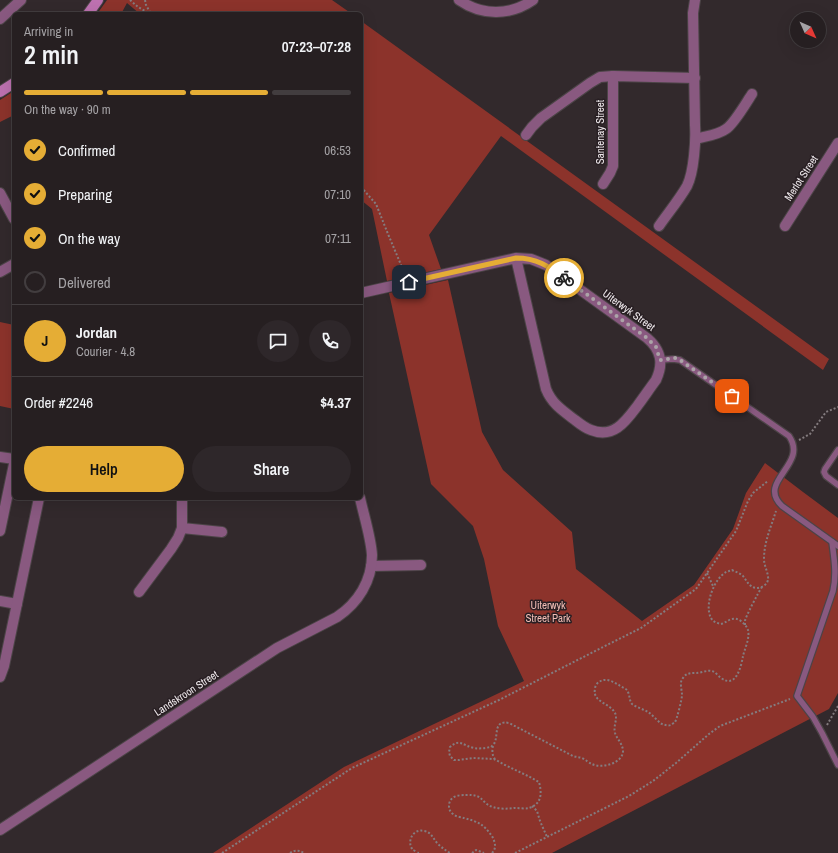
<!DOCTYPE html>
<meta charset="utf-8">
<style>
:root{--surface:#261f21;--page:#2e272a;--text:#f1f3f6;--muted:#a4a2a5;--line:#423d3f;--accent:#e5ad35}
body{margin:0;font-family:"Archivo Narrow",sans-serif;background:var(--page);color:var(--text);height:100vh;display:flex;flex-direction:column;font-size:15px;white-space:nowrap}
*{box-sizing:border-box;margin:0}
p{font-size:13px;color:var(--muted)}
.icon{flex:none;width:22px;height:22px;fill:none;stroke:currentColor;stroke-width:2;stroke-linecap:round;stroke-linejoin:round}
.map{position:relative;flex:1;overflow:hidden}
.details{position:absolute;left:12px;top:12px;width:351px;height:488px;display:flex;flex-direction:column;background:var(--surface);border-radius:6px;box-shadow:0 4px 16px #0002,0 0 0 1px var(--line)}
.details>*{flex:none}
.needle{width:26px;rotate:135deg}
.tools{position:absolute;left:790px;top:12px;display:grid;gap:8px}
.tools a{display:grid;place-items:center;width:36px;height:36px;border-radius:50%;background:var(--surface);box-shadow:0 4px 16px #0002,0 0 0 1px var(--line);font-size:20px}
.pin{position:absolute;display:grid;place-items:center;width:34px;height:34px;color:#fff;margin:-17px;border-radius:8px;box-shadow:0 2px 6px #0006}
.courier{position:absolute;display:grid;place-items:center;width:40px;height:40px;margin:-20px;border:3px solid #e5ad35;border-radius:50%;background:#fff;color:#222;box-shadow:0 1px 5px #0007}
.summary em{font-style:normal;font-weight:600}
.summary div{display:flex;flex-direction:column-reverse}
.summary{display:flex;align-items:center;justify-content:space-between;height:68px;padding:0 12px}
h1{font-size:26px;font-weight:600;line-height:30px}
.bar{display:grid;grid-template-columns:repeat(4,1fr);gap:6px 4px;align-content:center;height:48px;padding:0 12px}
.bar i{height:5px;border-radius:3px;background:var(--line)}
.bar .selected{background:var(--accent)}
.bar p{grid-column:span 4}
.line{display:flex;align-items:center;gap:10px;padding:0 12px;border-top:1px solid var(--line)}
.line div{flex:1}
.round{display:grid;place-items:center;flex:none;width:42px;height:42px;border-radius:21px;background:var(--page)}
ol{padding:0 12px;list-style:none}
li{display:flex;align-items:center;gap:12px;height:44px}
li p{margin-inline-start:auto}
li .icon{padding:4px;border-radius:50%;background:var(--accent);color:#111;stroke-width:4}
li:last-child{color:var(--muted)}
li i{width:22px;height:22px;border:2px solid var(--line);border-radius:50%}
.cta{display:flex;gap:8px;margin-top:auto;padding:8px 12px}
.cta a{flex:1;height:46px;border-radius:24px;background:var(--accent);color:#111;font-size:16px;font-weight:600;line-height:46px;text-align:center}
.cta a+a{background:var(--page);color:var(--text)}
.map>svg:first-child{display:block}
.green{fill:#8c332b}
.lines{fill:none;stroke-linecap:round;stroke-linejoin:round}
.lane-casing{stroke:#4c4447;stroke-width:8}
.street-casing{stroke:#4c4447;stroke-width:12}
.secondary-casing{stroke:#4c4447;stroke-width:12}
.path{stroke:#847c7f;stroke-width:2;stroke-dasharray:2 2;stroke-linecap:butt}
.lane{stroke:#895980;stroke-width:5.5}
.street{stroke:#895980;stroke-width:10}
.secondary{stroke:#bd71b0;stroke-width:10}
.done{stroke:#aca4a8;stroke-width:4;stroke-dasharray:0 7.2}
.route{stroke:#e5ad35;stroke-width:5}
.labels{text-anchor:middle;stroke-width:3;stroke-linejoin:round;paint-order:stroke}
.street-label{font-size:11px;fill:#ede7ea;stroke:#281f23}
.park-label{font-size:11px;fill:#f2bdb5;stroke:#281f23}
</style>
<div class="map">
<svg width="838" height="853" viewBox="0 0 838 853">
<rect width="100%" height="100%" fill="#32292c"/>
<g class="green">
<polygon points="107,0 332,0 352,14 140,14 127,3 121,14 97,14"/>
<polygon points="361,21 829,359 823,370 501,136 429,235 441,269 387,281 372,209 361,200"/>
<polygon points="14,91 14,115 0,122 0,100"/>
<polygon points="448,280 482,432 503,470 572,532 576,569 642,621 694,585 733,529 746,493 765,463 803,492 838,518 838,693 829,709 552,853 213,853 344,767 524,681 498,626 484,559 473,526 431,484 389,293"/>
<polygon points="0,322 14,325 14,409 0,406"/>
</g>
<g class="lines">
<defs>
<g id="lane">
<path d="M 660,360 L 673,359 L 680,360 L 789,436 C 809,465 756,481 782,506 L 838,546"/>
<polyline points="838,450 825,469 824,472 826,476 838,485"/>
<path d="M 832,542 C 834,558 837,574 833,591 L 797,696 L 813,717 L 822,733 L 838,765"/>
</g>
<g id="street">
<path d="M 459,0 C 482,16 510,16 533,0"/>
<polyline points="0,19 21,0"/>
<polyline points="526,135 532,127 541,118 590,83 600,77 613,76 695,78"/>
<path d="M 696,139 C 706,136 718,135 726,129 C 734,124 746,103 752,94"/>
<polyline points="603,184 610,173 613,166 613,76"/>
<polyline points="0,193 14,219"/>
<path d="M 659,226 C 668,213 679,200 687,186 C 694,172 696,140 695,125 L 693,13 L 695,0"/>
<polyline points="785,226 838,143"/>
<polyline points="0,272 14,264"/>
<path d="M 361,293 L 516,258 L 531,259 L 546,265 L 647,338 C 661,350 664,363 656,380 C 650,388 644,397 638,405 C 626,421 614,439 591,430 C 585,428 580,424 575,420 C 563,411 552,404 546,389 L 516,258"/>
<polyline points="0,457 14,459"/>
<polyline points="182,528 222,532"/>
<polyline points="0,531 14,464"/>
<polyline points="371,566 421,565"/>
<polyline points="139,592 171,549 178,538 182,528 182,498"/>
<polyline points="0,601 17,604"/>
<polyline points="0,677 4,666 39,498"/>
<path d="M 0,830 L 277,648 L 337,617 C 358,603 372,581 372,555 C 371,538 364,516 360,498"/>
</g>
<g id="secondary">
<polyline points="88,14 98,0"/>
<polyline points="0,92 14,83"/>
</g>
</defs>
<use href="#lane" class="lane-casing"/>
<use href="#street" class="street-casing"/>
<use href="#secondary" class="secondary-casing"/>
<g class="path">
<polyline points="130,0 138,7 150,14"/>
<polyline points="145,0 146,5 151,14"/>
<polyline points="361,187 376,204 388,234 404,272"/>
<polyline points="799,440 810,434 826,412 838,407"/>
<polyline points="707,573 713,586"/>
<path d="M 745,625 C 745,624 745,622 745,621 C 745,618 759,591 762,587"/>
<polyline points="827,725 838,706"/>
<path d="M 493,746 C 492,750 492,756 495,759"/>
<polyline points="532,806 537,811 540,821 547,837"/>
<polyline points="222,853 352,768 499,700 607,645 641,628 696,589 736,531 748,501 753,493 768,481"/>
<path d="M 290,853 C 295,850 299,850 304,853"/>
<path d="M 419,853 C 418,853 414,850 413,850 C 406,842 413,828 424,831 C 431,832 433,838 437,843 C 441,847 445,850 450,853"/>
<polyline points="472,853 476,850 484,853"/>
<path d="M 492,853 C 497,848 495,842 492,836 C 483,824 479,822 464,818 C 461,817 456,817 453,814 C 447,810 448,800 454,797 C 458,795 463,795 466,795 C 485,794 480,803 493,807 C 499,809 507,809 514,808 C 519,808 525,809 529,808 C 542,804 542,793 539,782 L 530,777 L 505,765 L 494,759 L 473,758 L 459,760 L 454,760 L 450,756 L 449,752 L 450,747 C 460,738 463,746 474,748 C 479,749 485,748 491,747 C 492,746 494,744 495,742 C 498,733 494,720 509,723 L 573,756 C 576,757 579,757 582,758 C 586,760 589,763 592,764 C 602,769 624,763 623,750 C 622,743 617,739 615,733 C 613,726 618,719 615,713 C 610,703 592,702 595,689 C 595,686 597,683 599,682 C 606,677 613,682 619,685 C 622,688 627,688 628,692 C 630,696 629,700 632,704 C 636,707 643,709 648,712 C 653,715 657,721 662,724 C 665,725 668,726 671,725 C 672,724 674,723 675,722 C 677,719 682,699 682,695 C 682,690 679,682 683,678 C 686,673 691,673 696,673 C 701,673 707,670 711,671 C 715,671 718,676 721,678 C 736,689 741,667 743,656 C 745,648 750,638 748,630 C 746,624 738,617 732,619 C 728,620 725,623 721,624 C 717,623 713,622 711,618 C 704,605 714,579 726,572 C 728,571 730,571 732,570 C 736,572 740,573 743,576 C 747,581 749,587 756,588 C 761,588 767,585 768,580 C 769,574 764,566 764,559 C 764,542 771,527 776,511"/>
<polyline points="515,853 629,796 653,781 676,763 709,734 720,726 790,699"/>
</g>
<use href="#lane" class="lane"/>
<use href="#street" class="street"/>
<use href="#secondary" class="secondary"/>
</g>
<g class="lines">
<polyline class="done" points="564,278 647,338 656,347 660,360 676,358 680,360 732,396"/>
<path class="route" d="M 409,282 L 516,258 C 537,258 548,266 564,278"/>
</g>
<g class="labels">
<g class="street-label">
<text transform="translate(600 132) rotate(-90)" y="4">Santenay Street</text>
<text transform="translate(801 178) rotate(-57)" y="4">Merlot Street</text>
<text transform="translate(629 310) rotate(36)" y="4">Uiterwyk Street</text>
<text transform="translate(186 693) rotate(-33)" y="4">Landskroon Street</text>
</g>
<g class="park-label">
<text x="548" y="609">Uiterwyk<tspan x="548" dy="13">Street Park</tspan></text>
</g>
</g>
</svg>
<div class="tools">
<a><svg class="needle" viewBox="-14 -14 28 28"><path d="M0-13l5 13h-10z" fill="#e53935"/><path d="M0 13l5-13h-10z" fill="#a4a2a5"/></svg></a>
</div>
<div class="pin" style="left:732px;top:396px;background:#ea580c"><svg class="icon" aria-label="bag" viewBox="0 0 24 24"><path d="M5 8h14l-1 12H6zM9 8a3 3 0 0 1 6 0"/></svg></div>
<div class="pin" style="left:409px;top:282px;background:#1f2937"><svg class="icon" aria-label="home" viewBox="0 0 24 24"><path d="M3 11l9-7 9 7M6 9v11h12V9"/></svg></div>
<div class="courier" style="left:564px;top:278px"><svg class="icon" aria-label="bike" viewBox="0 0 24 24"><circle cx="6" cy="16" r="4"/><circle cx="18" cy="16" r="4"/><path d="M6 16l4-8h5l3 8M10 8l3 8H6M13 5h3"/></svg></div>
<section class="details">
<div class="summary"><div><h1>2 min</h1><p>Arriving in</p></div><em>07:23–07:28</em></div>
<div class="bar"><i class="selected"></i><i class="selected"></i><i class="selected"></i><i></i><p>On the way · 90 m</p></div>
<ol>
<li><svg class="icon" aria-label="check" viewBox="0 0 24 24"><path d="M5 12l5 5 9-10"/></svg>Confirmed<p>06:53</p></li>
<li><svg class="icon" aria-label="check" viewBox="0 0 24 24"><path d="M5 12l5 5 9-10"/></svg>Preparing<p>07:10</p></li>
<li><svg class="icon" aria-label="check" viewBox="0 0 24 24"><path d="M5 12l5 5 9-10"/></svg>On the way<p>07:11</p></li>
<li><i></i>Delivered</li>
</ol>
<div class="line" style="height:72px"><b class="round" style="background:var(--accent);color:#111">J</b><div><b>Jordan</b><p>Courier · 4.8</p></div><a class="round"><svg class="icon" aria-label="chat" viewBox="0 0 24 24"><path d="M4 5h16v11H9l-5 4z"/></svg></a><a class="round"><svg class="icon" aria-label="phone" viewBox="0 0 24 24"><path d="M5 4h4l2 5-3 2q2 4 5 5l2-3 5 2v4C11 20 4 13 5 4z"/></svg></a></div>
<div class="line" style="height:52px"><div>Order #2246</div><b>$4.37</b></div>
<div class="cta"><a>Help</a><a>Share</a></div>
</section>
</div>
